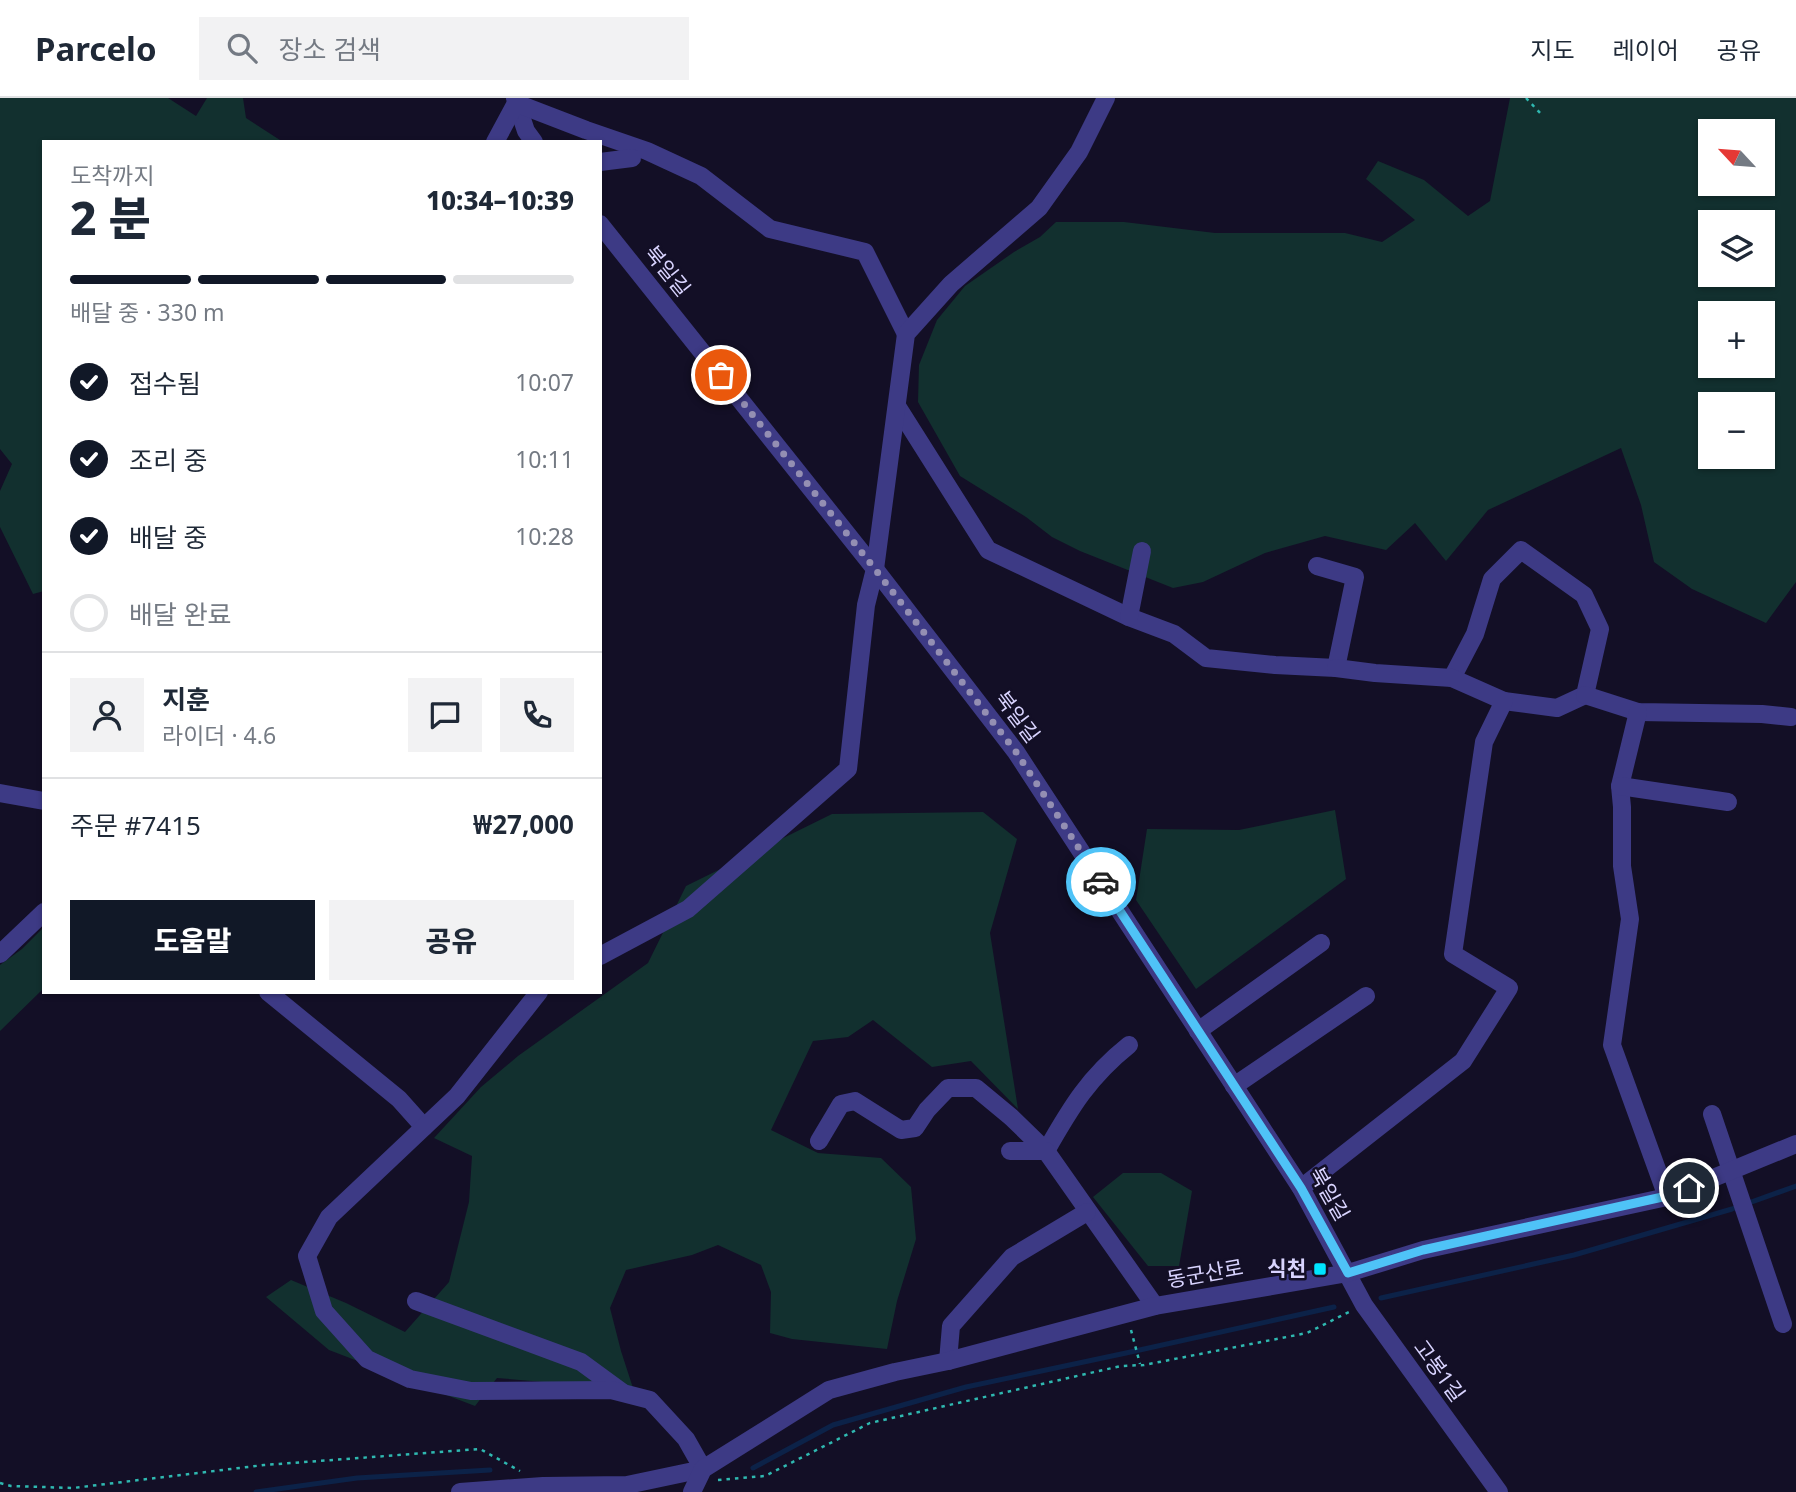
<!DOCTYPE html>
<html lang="ko">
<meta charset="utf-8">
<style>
:root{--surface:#fff;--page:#f2f2f3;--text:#1f2937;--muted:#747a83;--line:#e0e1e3;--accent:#111827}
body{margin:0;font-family:"Noto Sans","Noto Sans KR",sans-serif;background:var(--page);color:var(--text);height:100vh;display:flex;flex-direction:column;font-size:26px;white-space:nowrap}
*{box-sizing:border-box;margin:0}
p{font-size:23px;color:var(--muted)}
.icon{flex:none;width:38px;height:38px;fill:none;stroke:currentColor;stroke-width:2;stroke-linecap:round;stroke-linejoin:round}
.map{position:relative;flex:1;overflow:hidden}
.details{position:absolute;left:42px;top:42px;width:560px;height:854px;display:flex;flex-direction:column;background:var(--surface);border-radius:0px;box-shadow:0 2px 5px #0004}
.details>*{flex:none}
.needle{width:46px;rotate:296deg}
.tools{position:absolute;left:1698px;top:21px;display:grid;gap:14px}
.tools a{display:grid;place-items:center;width:77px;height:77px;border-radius:0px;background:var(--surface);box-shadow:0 2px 5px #0004;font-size:35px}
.pin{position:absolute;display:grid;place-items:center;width:60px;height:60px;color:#fff;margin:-30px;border:4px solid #fff;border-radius:50%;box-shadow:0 2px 7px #0007}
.courier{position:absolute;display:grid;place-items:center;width:70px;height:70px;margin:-35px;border:5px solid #4fc3f7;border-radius:50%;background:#fff;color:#222;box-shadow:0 2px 9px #0007}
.headline em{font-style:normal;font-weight:800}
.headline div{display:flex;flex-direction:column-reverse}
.headline{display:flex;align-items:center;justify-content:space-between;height:119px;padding:0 28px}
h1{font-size:46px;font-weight:800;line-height:52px}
.bar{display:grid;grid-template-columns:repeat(4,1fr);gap:10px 7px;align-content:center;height:84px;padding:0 28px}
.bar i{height:9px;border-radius:5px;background:var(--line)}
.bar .active{background:var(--accent)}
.bar p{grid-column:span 4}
.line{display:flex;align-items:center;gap:18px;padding:0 28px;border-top:2px solid var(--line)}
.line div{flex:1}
.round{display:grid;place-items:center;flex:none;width:74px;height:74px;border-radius:0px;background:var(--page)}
ol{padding:0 28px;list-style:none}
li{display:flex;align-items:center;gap:21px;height:77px}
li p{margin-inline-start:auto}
li .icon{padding:7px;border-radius:50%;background:var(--accent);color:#fff;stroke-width:4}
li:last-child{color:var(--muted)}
li i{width:38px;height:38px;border:4px solid var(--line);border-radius:50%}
.primary-button{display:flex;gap:14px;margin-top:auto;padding:14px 28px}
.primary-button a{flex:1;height:80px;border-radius:0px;background:var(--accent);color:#fff;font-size:28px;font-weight:800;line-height:80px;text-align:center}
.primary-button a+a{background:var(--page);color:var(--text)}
header{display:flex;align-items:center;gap:42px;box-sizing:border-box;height:98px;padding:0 35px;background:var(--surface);border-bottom:2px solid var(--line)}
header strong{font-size:33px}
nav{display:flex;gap:38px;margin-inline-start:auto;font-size:24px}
.search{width:490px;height:63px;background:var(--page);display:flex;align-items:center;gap:18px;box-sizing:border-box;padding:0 24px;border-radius:0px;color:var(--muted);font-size:26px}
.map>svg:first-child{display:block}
.green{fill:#12302f;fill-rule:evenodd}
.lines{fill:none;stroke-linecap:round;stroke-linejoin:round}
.stream{stroke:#0c2248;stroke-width:5}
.path{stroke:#2fb8b0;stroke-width:2.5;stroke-dasharray:3.5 5;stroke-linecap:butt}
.minor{stroke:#3d3a85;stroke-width:18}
.done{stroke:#948fb3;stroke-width:7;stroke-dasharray:0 12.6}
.route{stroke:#4fc3f7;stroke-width:9}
.poi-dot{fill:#00e5ff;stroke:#130f26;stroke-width:2.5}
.labels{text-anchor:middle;stroke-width:5;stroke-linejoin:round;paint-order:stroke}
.street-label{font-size:21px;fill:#d9d4ff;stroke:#130f26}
.poi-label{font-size:21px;font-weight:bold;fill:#d9d4ff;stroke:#130f26;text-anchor:end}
</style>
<header>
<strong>Parcelo</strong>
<div class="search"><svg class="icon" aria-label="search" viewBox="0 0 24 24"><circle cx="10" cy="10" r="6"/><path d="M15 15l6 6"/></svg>장소 검색</div>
<nav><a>지도</a><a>레이어</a><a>공유</a></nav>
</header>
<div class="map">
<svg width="1796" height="1394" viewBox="0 0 1796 1394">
<rect width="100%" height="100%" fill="#130f26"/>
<g class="green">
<polygon points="0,0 168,0 196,18 207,0 243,0 246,20 283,44 44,44 44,493 33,496 0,429 0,393 12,366 0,351"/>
<path d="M 1510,0 L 1796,0 L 1796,484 L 1766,525 L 1692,491 L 1654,464 L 1641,407 L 1621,350 L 1488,412 L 1446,463 L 1415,425 L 1386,452 L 1325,438 L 1265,455 L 1203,484 L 1173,490 L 1080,453 L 1052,439 L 1026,419 L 960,378 L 918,304 L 919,267 L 937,222 L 965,188 L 1014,154 L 1040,139 L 1056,124 L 1124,124 L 1215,135 L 1345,135 L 1382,144 L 1415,122 L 1366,81 L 1378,63 L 1424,82 L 1468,118 L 1490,103 ZM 1710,33 L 1762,33 L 1762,86 L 1710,86 ZM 1710,124 L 1762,124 L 1762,177 L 1710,177 ZM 1710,215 L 1762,215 L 1762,268 L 1710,268 ZM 1710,306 L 1762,306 L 1762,359 L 1710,359 Z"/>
<polygon points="1335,712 1346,781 1196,891 1136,802 1147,731 1239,732"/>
<polygon points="983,714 1017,741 990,835 1018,1011 971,963 932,969 873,922 848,939 813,943 771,1032 818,1055 881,1060 911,1089 916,1141 897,1203 887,1251 792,1241 770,1235 771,1194 761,1167 718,1147 692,1157 626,1172 610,1210 621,1253 633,1290 590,1288 497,1280 475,1308 329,1252 266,1199 291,1182 346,1205 405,1234 449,1184 469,1104 472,1058 434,1040 481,989 518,958 648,865 686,788 832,716"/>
<polygon points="44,829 44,890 0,933 0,867 22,851"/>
<polygon points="1123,1075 1161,1075 1192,1093 1179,1168 1148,1168 1093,1099"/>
</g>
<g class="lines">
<g class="stream">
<polyline points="1381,1200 1574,1157 1732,1111 1796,1088"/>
<polyline points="753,1370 833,1327 966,1289 1126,1255 1334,1209"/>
<polyline points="256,1394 357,1380 490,1372"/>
</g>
<g class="path">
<polyline points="1526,0 1541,16"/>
<polyline points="1131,1232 1140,1266"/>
<polyline points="718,1382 765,1378 870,1325 1121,1268 1144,1267 1307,1235 1349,1214"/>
<polyline points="0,1385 11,1388 73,1390 264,1367 480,1351 520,1373"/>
</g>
<g class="minor">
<polyline points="515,0 526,33 534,44"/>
<polyline points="495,44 516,5 586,32 647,53 701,78 770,131 865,154 906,236"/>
<polyline points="600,64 632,60"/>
<polyline points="600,126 875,471 1016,654 1301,1090 1364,1207 1499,1394"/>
<polyline points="897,308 988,452 1129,519 1174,536 1206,560 1275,567 1336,570 1355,479 1317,468"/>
<polyline points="1129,519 1142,453"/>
<polyline points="1452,580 1475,536 1492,481 1521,452 1584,497 1600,531 1585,597 1557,610 1504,603"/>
<polyline points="1585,597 1638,614 1762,616 1791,619"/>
<polyline points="1638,614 1620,688 1622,709 1622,768 1630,821 1612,947 1667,1099"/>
<polyline points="1620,688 1728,704"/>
<polyline points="0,695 44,703"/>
<polyline points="0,856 44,814"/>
<polyline points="600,858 688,811 848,671 866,507 875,471 906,236 951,186 1039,110 1079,54 1106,0"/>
<polyline points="268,894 399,1001 424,1029"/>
<polyline points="1198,933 1321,845"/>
<polyline points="1234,988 1366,898"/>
<polyline points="1712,1016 1783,1226"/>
<path d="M 819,1043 L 841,1006 L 855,1003 L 901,1032 L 915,1030 L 927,1012 L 948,990 L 976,990 L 1011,1019 L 1046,1053 C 1071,1009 1089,979 1129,947"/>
<polyline points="1010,1053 1046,1053 1155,1208"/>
<polyline points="1301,1090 1463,963 1509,890 1453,856 1484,644 1504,603 1452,580 1375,575 1336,570"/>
<polyline points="416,1203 581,1264 622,1294"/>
<polyline points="948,1263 951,1228 1012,1159 1087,1114"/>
<polyline points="460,1394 543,1388 627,1387 703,1371 686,1341 650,1302 611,1292 471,1293 410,1281 367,1261 324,1213 307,1158 329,1119 457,998 539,894"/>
<polyline points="692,1394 703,1371 829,1292 895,1274 948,1263 1155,1208 1348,1175 1423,1152 1667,1099 1796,1046"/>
</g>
</g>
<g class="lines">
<polyline class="done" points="721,277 875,471 1016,654 1101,784"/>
<polyline class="route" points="1101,784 1301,1090 1348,1175 1423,1152 1667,1098 1689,1090"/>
</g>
<rect class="poi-dot" x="1313" y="1164" width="14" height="14" rx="3.5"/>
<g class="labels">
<g class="street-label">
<text transform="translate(667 173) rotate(51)" y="7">북일길</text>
<text transform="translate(1017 619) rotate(53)" y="7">북일길</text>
<text transform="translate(1329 1096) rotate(60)" y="7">북일길</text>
<text transform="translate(1205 1176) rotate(-10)" y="7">동군산로</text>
<text transform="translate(1439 1273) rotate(54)" y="7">고봉1길</text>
</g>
<g class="poi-label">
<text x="1306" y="1178">식천</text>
</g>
</g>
</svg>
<div class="tools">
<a><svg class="needle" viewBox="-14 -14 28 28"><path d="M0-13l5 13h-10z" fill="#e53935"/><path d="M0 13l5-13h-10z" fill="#747a83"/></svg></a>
<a><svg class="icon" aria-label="layers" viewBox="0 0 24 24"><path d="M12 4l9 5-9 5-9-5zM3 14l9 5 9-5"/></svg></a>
<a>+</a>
<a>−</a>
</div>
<div class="pin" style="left:721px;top:277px;background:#ea580c"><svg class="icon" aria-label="bag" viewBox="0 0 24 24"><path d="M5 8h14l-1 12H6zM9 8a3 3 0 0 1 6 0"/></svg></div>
<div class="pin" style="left:1689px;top:1090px;background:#1f2937"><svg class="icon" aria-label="home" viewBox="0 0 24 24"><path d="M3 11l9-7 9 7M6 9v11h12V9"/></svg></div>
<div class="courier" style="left:1101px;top:784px"><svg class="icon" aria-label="car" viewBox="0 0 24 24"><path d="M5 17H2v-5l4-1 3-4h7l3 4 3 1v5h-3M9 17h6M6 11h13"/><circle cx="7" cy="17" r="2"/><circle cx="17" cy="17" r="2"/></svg></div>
<section class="details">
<div class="headline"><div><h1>2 분</h1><p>도착까지</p></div><em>10:34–10:39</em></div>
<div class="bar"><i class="active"></i><i class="active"></i><i class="active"></i><i></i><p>배달 중 · 330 m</p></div>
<ol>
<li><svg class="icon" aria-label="check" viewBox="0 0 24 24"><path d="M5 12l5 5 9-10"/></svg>접수됨<p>10:07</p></li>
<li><svg class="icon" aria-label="check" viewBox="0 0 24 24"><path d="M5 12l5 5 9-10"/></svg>조리 중<p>10:11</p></li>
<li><svg class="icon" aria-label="check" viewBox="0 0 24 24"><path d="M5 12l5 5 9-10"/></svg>배달 중<p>10:28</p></li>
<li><i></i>배달 완료</li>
</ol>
<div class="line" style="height:126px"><a class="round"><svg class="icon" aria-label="person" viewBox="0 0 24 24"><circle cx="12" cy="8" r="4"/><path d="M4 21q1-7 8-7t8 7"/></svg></a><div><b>지훈</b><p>라이더 · 4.6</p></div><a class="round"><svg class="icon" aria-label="chat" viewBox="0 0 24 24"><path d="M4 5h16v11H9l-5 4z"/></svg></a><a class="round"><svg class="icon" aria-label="phone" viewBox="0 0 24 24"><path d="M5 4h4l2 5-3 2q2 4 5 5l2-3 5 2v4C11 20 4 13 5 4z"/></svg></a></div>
<div class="line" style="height:91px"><div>주문 #7415</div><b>₩27,000</b></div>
<div class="primary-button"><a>도움말</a><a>공유</a></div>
</section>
</div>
